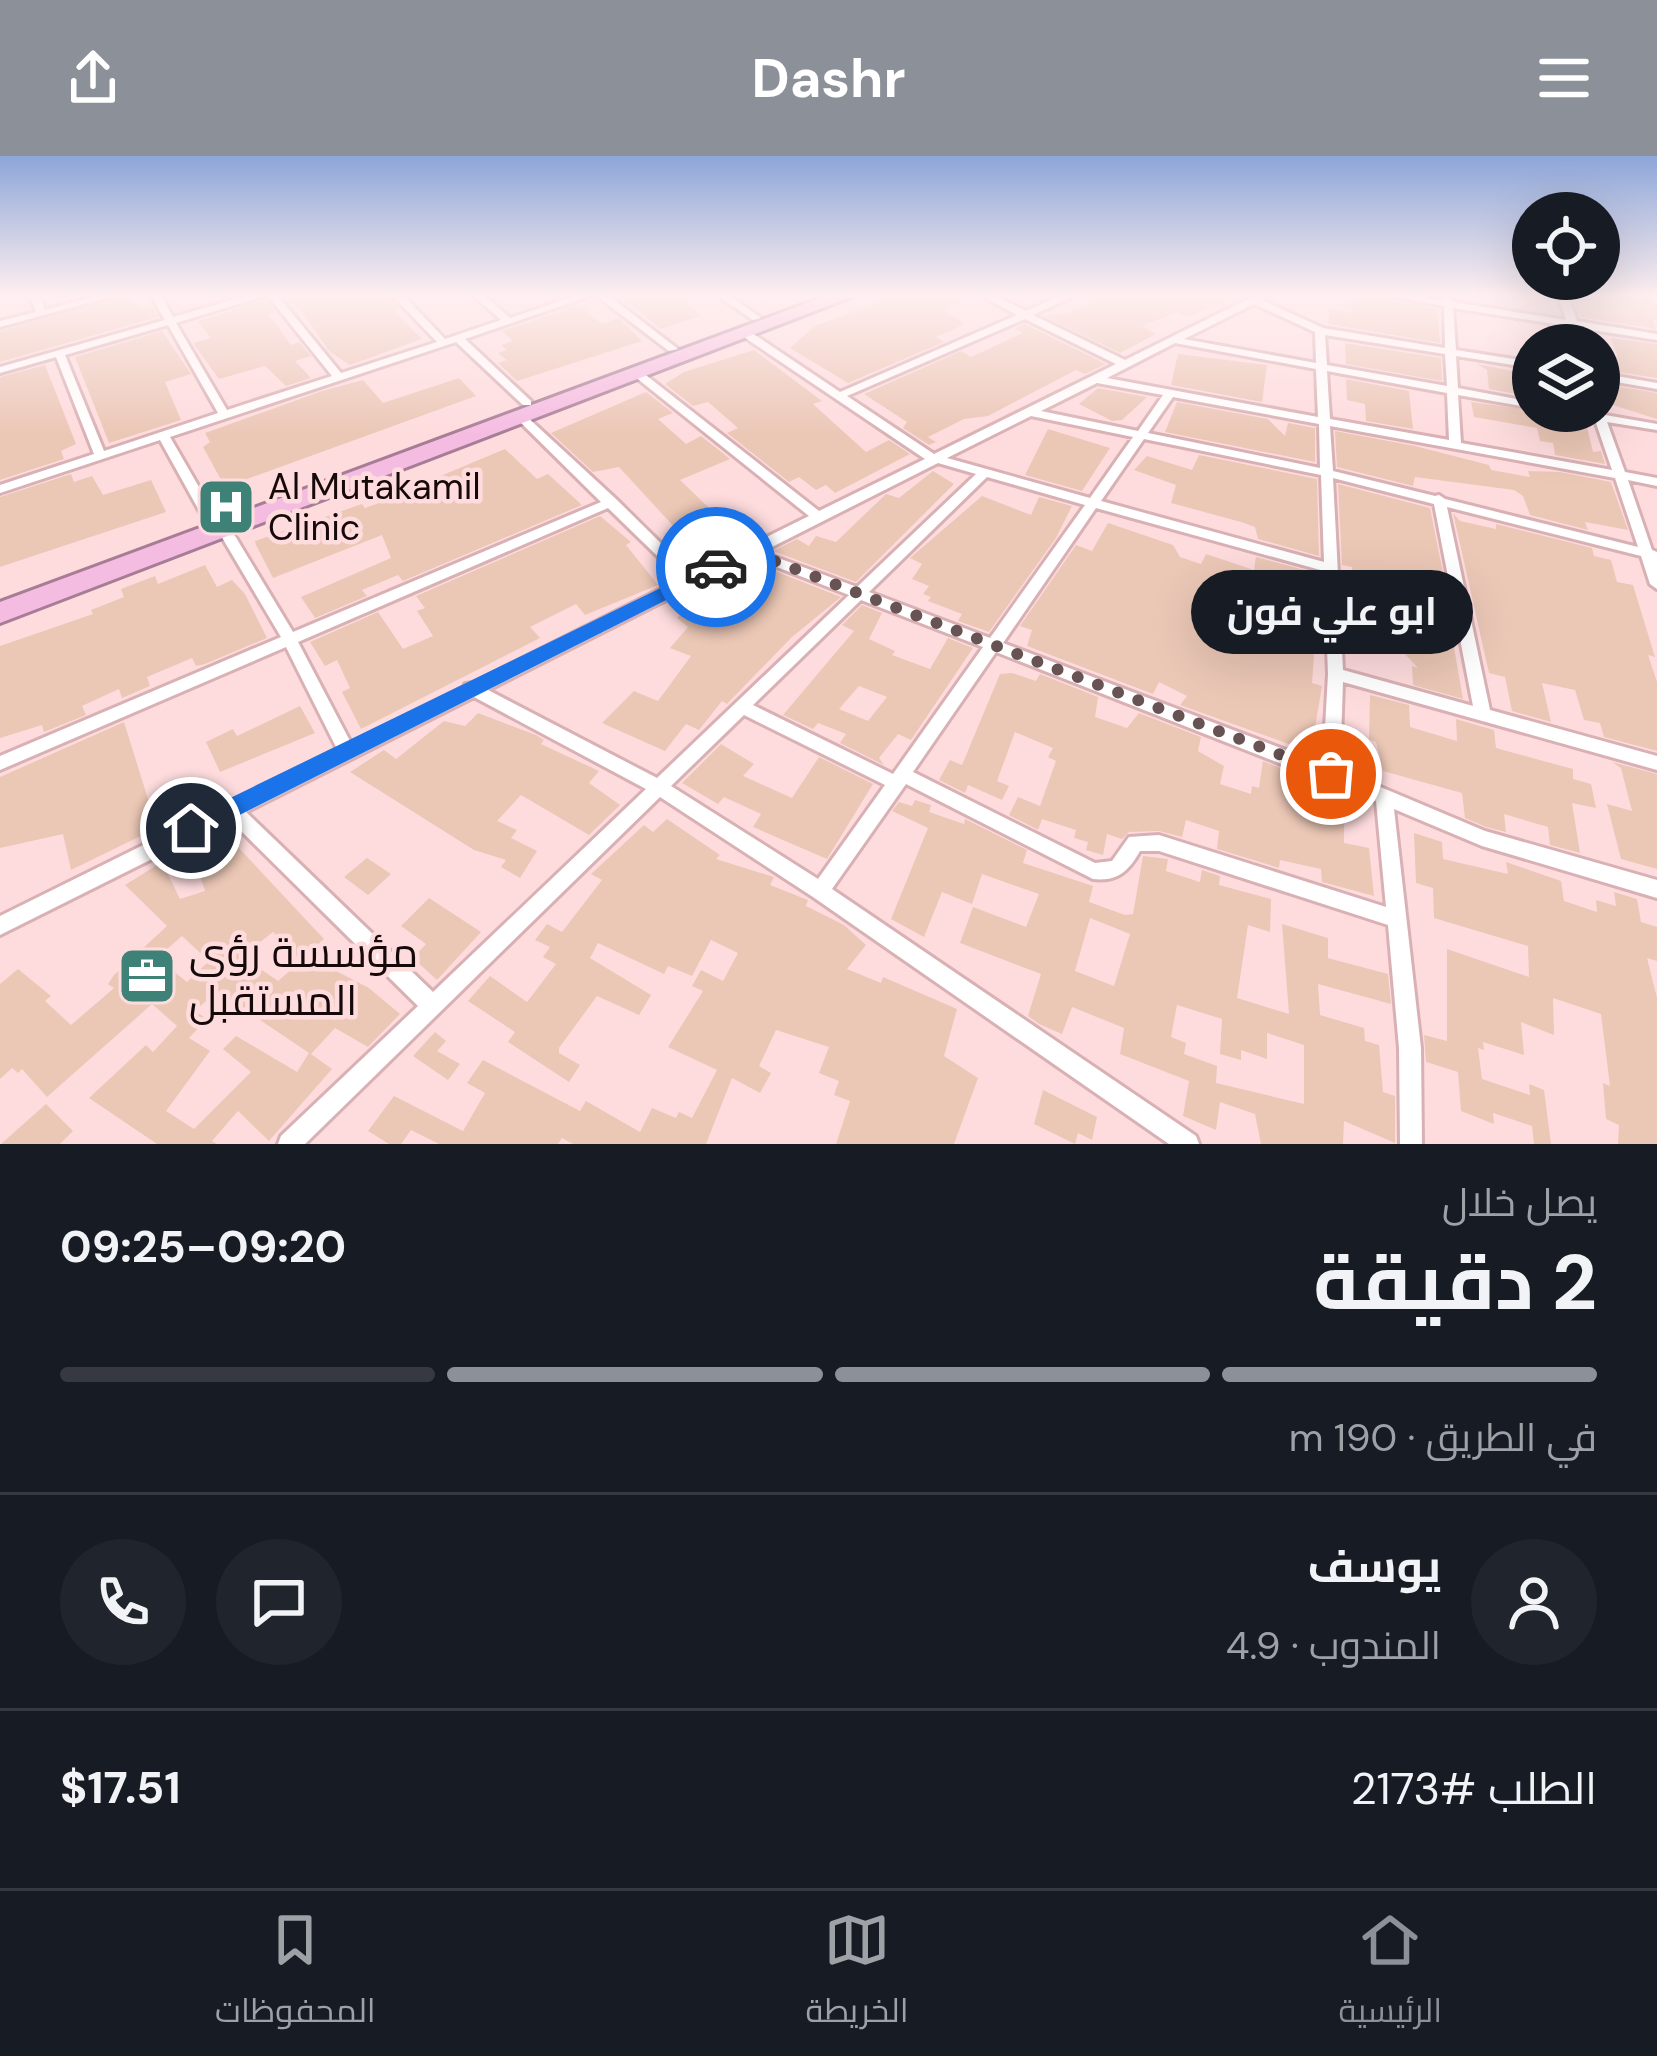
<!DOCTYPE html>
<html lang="ar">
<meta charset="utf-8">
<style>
:root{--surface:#171b24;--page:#20242c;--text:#f1f3f6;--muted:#9ea1a6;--line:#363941;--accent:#8c9099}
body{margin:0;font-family:"DM Sans",Cairo,sans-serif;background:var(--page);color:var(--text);direction:rtl;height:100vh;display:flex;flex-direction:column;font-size:45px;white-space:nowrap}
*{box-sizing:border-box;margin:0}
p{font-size:39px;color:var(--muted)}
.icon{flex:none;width:66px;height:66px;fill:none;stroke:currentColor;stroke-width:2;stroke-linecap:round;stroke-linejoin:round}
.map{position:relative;height:988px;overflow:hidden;direction:ltr}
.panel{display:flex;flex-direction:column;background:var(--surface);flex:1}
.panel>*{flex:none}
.tools{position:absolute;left:1512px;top:36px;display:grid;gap:24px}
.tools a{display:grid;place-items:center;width:108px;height:108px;border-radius:50%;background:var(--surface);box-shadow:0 12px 48px #0002;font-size:60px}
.pin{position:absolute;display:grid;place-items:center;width:102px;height:102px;color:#fff;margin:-51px;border:6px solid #fff;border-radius:50%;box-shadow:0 3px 12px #0007}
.courier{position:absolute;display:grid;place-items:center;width:120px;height:120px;margin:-60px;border:9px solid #1a73e8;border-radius:50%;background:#fff;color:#222;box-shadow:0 3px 15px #0007}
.bubble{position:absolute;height:84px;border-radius:42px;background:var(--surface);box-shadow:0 12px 48px #0002;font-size:39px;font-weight:700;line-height:84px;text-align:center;direction:rtl}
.summary em{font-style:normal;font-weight:700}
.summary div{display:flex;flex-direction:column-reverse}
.summary{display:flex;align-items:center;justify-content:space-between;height:204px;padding:0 60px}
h1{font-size:78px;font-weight:700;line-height:90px}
.bar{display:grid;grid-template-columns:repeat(4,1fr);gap:18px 12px;align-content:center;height:144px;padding:0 60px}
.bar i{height:15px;border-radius:9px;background:var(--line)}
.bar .on{background:var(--accent)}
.bar p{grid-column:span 4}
.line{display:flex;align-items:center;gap:30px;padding:0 60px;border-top:3px solid var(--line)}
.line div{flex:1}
.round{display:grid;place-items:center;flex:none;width:126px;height:126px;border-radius:63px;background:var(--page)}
header{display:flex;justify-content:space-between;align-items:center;height:156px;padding:0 60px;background:var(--accent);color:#fff;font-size:54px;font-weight:700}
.dock{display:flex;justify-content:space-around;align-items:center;height:168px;border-top:3px solid var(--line);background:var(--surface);font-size:33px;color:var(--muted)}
.dock a{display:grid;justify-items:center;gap:6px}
.dock .on{color:var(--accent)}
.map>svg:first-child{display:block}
.building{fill:#ebc7b6;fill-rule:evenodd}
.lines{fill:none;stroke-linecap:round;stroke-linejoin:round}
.street-casing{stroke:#d9b1b4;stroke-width:6}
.highway-casing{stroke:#a77d96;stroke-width:6}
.street{fill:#fff;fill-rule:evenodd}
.highway{fill:#f5bce2;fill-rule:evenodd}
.route{fill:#1a73e8}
.done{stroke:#675354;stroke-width:12;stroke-dasharray:0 21.6}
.labels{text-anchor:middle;stroke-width:9;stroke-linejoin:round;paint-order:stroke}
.poi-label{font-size:36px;fill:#16090a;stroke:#fedcde;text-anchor:start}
.near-poi-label{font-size:42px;fill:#16090a;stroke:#fedcde;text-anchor:start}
</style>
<header><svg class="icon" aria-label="menu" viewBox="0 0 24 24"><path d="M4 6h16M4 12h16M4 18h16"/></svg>Dashr<svg class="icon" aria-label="share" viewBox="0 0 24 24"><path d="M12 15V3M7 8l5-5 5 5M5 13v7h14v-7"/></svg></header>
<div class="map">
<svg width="1657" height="988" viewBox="0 0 1657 988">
<rect width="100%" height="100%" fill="#fedcde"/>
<g class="building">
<polygon points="122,140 142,152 152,150 158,161 0,206 0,175"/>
<polygon points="284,140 389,140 399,154 394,155 422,183 350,209 329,195 298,150"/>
<polygon points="621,140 678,140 701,160 660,173"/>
<polygon points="895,140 973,141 943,153 965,168 936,181 944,186 848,227 790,192 815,170"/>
<polygon points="1107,140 1237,140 1188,161 1177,156 1142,170 1156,178 1120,197 1044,160 1068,157"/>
<polygon points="1365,140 1437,153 1440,187 1328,168 1330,153 1352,157 1351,143 1364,145"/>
<polygon points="1573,140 1657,140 1657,164 1652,163 1656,173 1580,161"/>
<polygon points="266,144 275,156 268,158 291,189 299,186 311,200 295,205 311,222 286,230 265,210 219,223 193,187 211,182 198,165"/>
<polygon points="579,149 602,168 619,162 642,185 517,225 498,207 507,204 498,197 507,194 501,189 513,185 502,175"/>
<polygon points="1025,168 1106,208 1085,218 1076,214 988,260 964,263 928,281 936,286 929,289 903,272 907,266 864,238 961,195 971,201 1023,177 1015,172"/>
<polygon points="162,175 191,218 165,226 181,264 109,287 75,201"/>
<polygon points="1611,182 1657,188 1657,222 1599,213 1599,201 1618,201"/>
<polygon points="1345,187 1441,202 1442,225 1346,208"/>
<polygon points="754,194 822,245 813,248 866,296 889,284 910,298 835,337 826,329 816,334 799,321 789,326 727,277 738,272 708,246 693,250 665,228 684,216"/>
<polygon points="1178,198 1267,209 1262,246 1171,229"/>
<polygon points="1477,208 1527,218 1533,241 1489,233 1487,214"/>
<polygon points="45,209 76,288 61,295 64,303 0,324 0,221"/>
<polygon points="459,222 476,240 225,331 203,291 210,286 205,277 322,235 363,224 383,247"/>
<polygon points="1346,223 1409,235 1413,273 1366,265 1365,248 1347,244"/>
<polygon points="1603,228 1657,237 1657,263 1610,248"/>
<polygon points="1098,232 1147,241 1122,264 1112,265 1079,248"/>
<polygon points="646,236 673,257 658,263 686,288 701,280 730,303 680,324 737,379 710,394 695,383 689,387 619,311 593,316 551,277"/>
<polygon points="1177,246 1268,263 1285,280 1288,267 1315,272 1315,306 1165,276"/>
<polygon points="1471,246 1555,257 1586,267 1593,296 1601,295 1605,308 1555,299 1553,287 1540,285 1537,272 1474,261"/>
<polygon points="1048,273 1110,292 1082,335 1025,319"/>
<polygon points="1335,275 1415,290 1489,309 1491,314 1530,321 1528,315 1560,316 1611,326 1628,374 1585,366 1588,374 1530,359 1523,340 1514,334 1415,321 1413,330 1337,311"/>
<polygon points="505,293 537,323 548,318 582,349 403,425 398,419 362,434 367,440 315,462 301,441 391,402 382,379 273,422 256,389 255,385 362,348 365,352 410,336 416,345 448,333 438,321"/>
<polygon points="1199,299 1317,323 1319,400 1258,383 1255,371 1241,366 1171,347 1176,329 1134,314 1147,300 1192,314"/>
<polygon points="933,315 954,328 856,426 773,395 797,383 809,390 816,380 836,386 886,338 899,342"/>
<polygon points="71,318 74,326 92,320 103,339 151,324 166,356 0,411 0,341"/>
<polygon points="1338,328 1430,352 1443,417 1435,415 1437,439 1388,428 1446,482 1452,480 1463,543 1413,529 1412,510 1418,512 1357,447 1352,411 1342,409"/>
<polygon points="982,340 1031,359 1039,341 1072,350 1056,382 989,476 958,465 962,458 928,445 931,441 923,438 929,430 912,423 922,408 910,402"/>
<polygon points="1453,357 1460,365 1496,373 1496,368 1592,392 1594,400 1611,404 1617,426 1633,429 1655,501 1648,499 1657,526 1657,595 1604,581 1600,567 1584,564 1575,534 1542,527 1551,566 1512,555 1505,521 1489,517"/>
<polygon points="600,360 631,386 626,389 658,429 585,459 576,448 530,471 540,482 361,573 342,536 350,532 337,504 325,510 310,486 378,456 403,493 433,480 417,455 425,452 416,440"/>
<polygon points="1108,367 1173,389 1180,401 1201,408 1206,398 1254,414 1256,401 1320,418 1319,436 1300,432 1298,468 1316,472 1312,527 1322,530 1311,596 1180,549 1187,540 1159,526 1153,538 1027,490 1032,474 1020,470 1076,389 1092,395"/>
<polygon points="752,406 841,441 792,481 727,548 722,545 699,574 686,568 665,595 602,567 634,535 658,545 691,500 670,492 688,471 677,462 706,430 718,434"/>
<polygon points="205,409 217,431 232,424 245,438 267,482 205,508 196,510 192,502 147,521 150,530 122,542 119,533 82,550 86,559 44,576 42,569 0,582 0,490 93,458 91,454 124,441 121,433 155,420 158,428"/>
<path d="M 862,449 L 882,457 L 869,483 L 895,495 L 892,499 L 930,513 L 948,482 L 973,492 L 911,584 L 898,578 L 879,602 L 884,609 L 840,587 L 846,578 L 818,567 L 813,573 L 783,559 L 854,475 L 842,469 ZM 859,530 L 887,541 L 868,565 L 839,553 Z"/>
<polygon points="1012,517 1036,525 1040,518 1098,541 1095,561 1127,572 1139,557 1201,581 1198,595 1224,610 1220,628 1251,638 1252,630 1259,632 1263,605 1295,618 1291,636 1344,658 1344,687 1369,692 1374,740 1322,726 1321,713 1280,704 1279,712 1217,693 1219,675 1186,664 1182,681 1159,675 1129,676 1122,683 1107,678 1103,699 1086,694 1088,686 1074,682 1076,674 1042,663 1038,674 1009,659 1018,641 1040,650 1056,605 1048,601 1053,592 1015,576 997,625 1009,630 1002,644 968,629 965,637 939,624 950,604 962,609 1000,518"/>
<polygon points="1370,539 1409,549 1410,571 1457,585 1456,563 1494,574 1496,592 1573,613 1573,623 1591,628 1596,652 1572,647 1580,697 1550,689 1548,671 1504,658 1506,676 1486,671 1465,662 1462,637 1383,615 1376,586 1369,583"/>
<polygon points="300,550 315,577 220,616 206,586 233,573 237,580"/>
<polygon points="478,557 536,579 544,584 541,588 599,615 589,627 620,649 589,679 521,639 497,665 517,674 511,682 537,695 520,722 501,711 506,704 474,694 350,616 384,594 396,603 444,565 465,570"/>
<polygon points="124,566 157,672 71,714 63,678 0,692 0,621"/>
<polygon points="721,588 754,608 743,620 792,642 819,601 873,628 827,703 753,671 761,658 724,641 718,648 682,627"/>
<polygon points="1612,606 1657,618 1657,713 1621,703 1607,648 1632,655 1621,612"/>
<path d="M 915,644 L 931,649 L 929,656 L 964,668 L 965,663 L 1027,694 L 1023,707 L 1093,730 L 1089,746 L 1125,759 L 1133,758 L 1143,700 L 1168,703 L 1166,715 L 1200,726 L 1202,714 L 1220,720 L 1219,729 L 1271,743 L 1270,776 L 1248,769 L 1237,842 L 1289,858 L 1282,768 L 1328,782 L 1328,802 L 1388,818 L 1391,848 L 1318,828 L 1320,859 L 1364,872 L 1365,885 L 1379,889 L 1383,936 L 1395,940 L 1395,987 L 1344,965 L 1343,988 L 1261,988 L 1255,958 L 1220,946 L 1216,974 L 1183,960 L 1189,925 L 1120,898 L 1124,872 L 1072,851 L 1062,878 L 1039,868 L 1028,860 L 1041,818 L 960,787 L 973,751 L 1026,771 L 1039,738 L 982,718 L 972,748 L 942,736 L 924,781 L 891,763 L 928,672 L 892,655 L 899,646 L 912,650 ZM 1090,762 L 1130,778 L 1114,830 L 1075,815 ZM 1177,849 L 1222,863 L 1220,898 L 1241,904 L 1241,894 L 1267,903 L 1267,877 L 1304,889 L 1304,948 L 1216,927 L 1217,910 L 1184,898 L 1186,887 L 1171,881 Z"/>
<polygon points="667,663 720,699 716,703 774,721 770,729 808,744 806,750 844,769 866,789 847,813 881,827 883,821 957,853 944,900 978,922 954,988 836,988 850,945 834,939 839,925 819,917 829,891 776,874 759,910 771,917 760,937 732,922 706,988 573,988 562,982 558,988 439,988 411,974 401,988 389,988 368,975 394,940 463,975 485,937 467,927 483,904 580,955 586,945 640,976 652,952 676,962 679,956 692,962 717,914 668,891 703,835 692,830 701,814 723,825 738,797 711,784 692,820 668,810 664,818 598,787 590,802 651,839 639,859 597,840 559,892 559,897 580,909 569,926 508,886 515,876 468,845 490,820 527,846 556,808 543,801 550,791 535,784 547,768 562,776 602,724 591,718 644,669 653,676"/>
<path d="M 222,674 L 324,783 L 300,804 L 273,776 L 242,800 L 278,825 L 307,800 L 369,832 L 400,858 L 368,891 L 335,872 L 311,898 L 332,913 L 269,985 L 238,955 L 212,985 L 217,988 L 157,988 L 89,942 L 146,889 L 153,896 L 177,870 L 152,848 L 47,941 L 22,913 L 18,917 L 12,912 L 0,923 L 0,828 L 18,813 L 51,840 L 45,845 L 71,869 L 114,832 L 108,828 L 114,819 L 167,770 L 125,729 L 162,706 L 180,743 L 205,735 L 193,698 ZM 182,780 L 209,805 L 187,826 L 157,802 ZM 217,835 L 309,897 L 297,916 L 236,880 L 223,893 L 251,916 L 194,973 L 166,955 L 210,895 L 189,882 L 207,863 L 195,855 Z"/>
<polygon points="1414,677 1442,686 1443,703 1508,718 1506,706 1561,725 1564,745 1597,756 1596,744 1616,750 1614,736 1637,743 1641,766 1657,771 1657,805 1647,802 1657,842 1657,988 1618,988 1619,969 1606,963 1603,927 1610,930 1601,858 1553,842 1554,879 1521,866 1524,899 1483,886 1484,894 1478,892 1482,923 1530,939 1529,928 1544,934 1551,988 1534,988 1532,970 1493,957 1494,968 1461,955 1458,916 1426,906 1424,879 1447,885 1447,793 1529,821 1528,790 1434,762 1433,732 1416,727"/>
<polygon points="367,702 391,718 368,739 344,721"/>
<polygon points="429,742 481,776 437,824 413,802 426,788 401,770"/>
<polygon points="435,876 446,885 437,895 460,908 448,924 413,900"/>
<polygon points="1043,934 1097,961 1092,984 1078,977 1075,988 1034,968"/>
<polygon points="46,948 73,975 60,988 1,988"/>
</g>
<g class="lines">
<defs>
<g id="street">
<polygon points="30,140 40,140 45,154 96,140 113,140 0,171 0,165 36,156"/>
<path d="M 151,140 L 161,140 L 173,161 L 247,140 L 264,140 L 176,167 L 227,254 L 332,220 L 268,140 L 278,140 L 341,217 L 437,186 L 393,140 L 404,140 L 445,183 L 501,164 L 474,140 L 485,140 L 510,162 L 575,140 L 590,140 L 465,183 L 531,245 L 531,249 L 523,249 L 456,186 L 170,281 L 218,364 L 216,367 L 206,367 L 160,284 L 0,337 L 0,329 L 94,298 L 56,201 L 0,217 L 0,211 L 165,164 ZM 168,169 L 218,257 L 104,295 L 65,199 Z"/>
<polygon points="597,140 609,140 678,193 669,195"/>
<polygon points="718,140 730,140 761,162 753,164"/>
<path d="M 982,140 L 995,140 L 1026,155 L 1060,140 L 1074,140 L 1033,159 L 1125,204 L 1254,140 L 1267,140 L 1262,144 L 1323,172 L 1445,192 L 1444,150 L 1390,140 L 1415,140 L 1443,145 L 1445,141 L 1449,140 L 1453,146 L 1566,164 L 1558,140 L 1568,140 L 1577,165 L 1657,178 L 1657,184 L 1579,172 L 1585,189 L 1575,189 L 1568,170 L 1453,152 L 1456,194 L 1533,206 L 1533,212 L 1456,200 L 1458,232 L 1533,246 L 1533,252 L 1458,239 L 1461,287 L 1612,314 L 1595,264 L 1565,258 L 1559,255 L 1599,255 L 1599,252 L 1605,259 L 1657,268 L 1657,274 L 1607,266 L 1625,316 L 1657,322 L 1657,330 L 1628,324 L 1652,394 L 1657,396 L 1657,433 L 1650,428 L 1641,400 L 1447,351 L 1490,554 L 1657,600 L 1657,614 L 1343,526 L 1340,614 L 1485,675 L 1657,724 L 1657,742 L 1482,690 L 1394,653 L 1421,892 L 1422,988 L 1400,988 L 1399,892 L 1388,769 L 1159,695 L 1140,695 C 1129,715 1117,726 1093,723 L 906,628 L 832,733 L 1196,980 L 1199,988 L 1169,988 L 813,741 L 660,641 L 305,988 L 278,988 L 281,980 L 418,850 L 230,664 L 0,779 L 0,760 L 222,650 L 224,647 L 232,645 L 337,593 L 286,491 L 0,614 L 0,600 L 281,481 L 217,373 L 219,370 L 229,370 L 293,476 L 601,346 L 517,263 L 517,259 L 525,259 L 616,343 L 692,418 L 809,360 L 634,220 L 634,216 L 642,216 L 819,355 L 925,303 L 741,179 L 741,175 L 749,175 L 840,236 L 1017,159 ZM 1254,148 L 1315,176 L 1316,207 L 1184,183 ZM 1025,163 L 1116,208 L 934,298 L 847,240 ZM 1325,179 L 1445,198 L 1447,230 L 1327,209 ZM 1175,187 L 1316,213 L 1318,261 L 1107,222 ZM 1327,215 L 1447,237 L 1449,284 L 1330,263 ZM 1097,227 L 1163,239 L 1138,275 L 1041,255 ZM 1173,241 L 1319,268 L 1320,312 L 1148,277 ZM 1031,260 L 1133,281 L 1090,342 L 947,302 ZM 1330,270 L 1615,322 L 1638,391 L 1445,343 L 1439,339 L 1435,340 L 1333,315 ZM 1144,283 L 1321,319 L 1324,406 L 1101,345 ZM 938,307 L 976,318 L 857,431 L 762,396 ZM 987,321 L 1085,349 L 990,482 L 869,436 ZM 1333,322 L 1434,348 L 1473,550 L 1343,514 ZM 608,352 L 681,423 L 473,527 L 465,528 L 464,531 L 351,587 L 298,486 ZM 1096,352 L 1324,415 L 1328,518 L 1323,608 L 1003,487 ZM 751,401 L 849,439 L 657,622 L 488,534 ZM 861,444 L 983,491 L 893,618 L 753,549 ZM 996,496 L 1376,645 L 1386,751 L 1159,679 L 1129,681 L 1112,705 L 1095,707 L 913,616 ZM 474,541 L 646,633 L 433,836 L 246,656 ZM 744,559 L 885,629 L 818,723 L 671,630 Z"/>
<polygon points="1599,217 1657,227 1657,233 1599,223"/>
</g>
<polygon id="highway" points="826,140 854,140 0,467 0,446"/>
</defs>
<use href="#street" class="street-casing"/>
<use href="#highway" class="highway-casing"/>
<use href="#street" class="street"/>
<use href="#highway" class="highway"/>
</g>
<linearGradient id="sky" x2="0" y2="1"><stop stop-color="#8da6d8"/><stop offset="0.5" stop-color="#ffeff0"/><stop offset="1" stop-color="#ffeff0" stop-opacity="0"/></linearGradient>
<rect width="1657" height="279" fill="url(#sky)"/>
<polygon class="route" points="716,405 722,407 722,416 200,679 183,679 183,665"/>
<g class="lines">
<polyline class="done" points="716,411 748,395 1331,618"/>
</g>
<defs>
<symbol id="hospital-square" viewBox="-11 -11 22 22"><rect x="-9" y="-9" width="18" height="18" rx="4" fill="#3e8277" stroke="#fedcde"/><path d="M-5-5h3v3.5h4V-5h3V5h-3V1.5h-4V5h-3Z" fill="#fff"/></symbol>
<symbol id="office-square" viewBox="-11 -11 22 22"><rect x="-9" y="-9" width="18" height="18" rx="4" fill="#3e8277" stroke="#fedcde"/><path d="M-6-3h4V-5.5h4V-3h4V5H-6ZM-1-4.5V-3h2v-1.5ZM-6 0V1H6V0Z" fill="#fff"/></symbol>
</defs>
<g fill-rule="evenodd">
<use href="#hospital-square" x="193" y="318" width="66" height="66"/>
<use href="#office-square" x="114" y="787" width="66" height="66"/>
</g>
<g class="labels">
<g class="poi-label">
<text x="268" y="343">Al Mutakamil<tspan x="268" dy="41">Clinic</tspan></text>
</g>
<g class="near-poi-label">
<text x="189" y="811">مؤسسة رؤى<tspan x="189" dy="48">المستقبل</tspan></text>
</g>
</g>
</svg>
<div class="tools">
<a><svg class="icon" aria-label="locate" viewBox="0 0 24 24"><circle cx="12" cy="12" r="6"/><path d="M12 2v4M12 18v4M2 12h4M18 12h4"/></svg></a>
<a><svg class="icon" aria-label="layers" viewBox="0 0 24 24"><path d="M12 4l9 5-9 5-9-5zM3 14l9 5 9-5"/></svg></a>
</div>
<div class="pin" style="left:1331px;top:618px;background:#ea580c"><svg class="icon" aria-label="bag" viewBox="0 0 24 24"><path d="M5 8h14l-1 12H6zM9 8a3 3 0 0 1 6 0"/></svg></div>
<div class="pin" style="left:191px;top:672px;background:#1f2937"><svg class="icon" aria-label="home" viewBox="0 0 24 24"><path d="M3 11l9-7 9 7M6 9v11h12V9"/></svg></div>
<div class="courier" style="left:716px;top:411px"><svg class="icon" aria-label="car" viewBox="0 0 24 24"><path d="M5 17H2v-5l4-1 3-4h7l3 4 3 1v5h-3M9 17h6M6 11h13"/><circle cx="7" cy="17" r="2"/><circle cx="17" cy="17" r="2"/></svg></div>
<div class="bubble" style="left:1191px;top:414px;width:282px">ابو علي فون</div>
</div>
<section class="panel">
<div class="summary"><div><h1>2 دقيقة</h1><p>يصل خلال</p></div><em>09:20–09:25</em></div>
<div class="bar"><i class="on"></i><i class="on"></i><i class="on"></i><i></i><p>في الطريق · 190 m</p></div>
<div class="line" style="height:216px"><a class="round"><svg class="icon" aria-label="person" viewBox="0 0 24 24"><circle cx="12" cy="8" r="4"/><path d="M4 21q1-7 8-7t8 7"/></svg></a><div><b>يوسف</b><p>المندوب · 4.9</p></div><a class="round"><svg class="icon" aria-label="chat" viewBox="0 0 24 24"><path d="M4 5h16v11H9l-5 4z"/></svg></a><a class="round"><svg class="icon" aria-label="phone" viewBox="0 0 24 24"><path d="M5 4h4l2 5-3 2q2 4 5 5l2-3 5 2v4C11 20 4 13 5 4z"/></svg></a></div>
<div class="line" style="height:156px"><div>الطلب #2173</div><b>$17.51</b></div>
</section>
<nav class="dock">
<a class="on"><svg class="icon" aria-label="home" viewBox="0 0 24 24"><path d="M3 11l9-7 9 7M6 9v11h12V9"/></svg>الرئيسية</a>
<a><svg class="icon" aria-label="map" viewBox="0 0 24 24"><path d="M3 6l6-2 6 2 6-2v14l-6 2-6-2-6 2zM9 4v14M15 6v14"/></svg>الخريطة</a>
<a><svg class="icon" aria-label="saved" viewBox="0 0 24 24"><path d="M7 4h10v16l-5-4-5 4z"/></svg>المحفوظات</a>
</nav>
